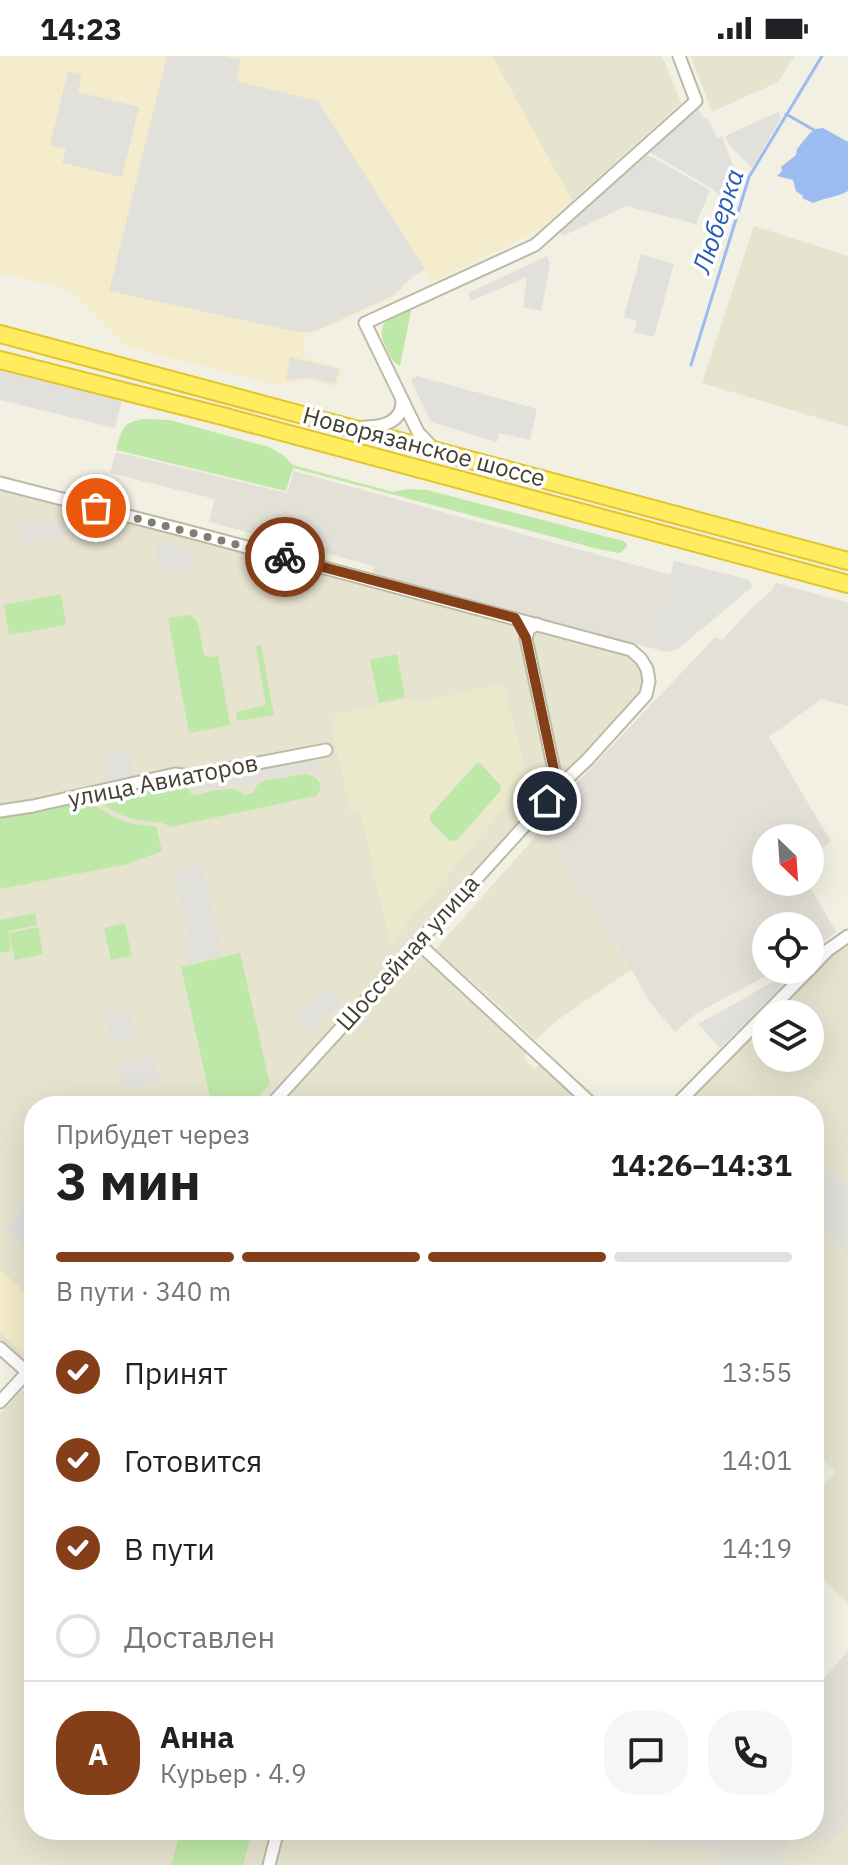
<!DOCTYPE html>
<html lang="ru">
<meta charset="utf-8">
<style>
:root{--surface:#fff;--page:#f6f6f6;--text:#202124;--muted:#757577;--line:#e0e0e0;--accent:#843f19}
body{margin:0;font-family:"IBM Plex Sans",sans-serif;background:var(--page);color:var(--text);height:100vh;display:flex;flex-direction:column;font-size:30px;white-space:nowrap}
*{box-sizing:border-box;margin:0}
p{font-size:26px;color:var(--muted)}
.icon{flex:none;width:44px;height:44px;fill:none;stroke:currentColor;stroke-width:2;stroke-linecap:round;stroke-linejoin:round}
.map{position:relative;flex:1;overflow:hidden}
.side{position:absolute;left:24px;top:1040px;width:800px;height:744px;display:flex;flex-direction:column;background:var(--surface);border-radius:32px;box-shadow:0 8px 32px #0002}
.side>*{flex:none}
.needle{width:52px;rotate:155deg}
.controls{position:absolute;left:752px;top:768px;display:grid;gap:16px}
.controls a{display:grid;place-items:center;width:72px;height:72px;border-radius:50%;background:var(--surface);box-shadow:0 8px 32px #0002;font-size:40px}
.pin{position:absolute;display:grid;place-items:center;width:68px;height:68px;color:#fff;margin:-34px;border:4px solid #fff;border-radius:50%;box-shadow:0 2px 8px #0007}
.courier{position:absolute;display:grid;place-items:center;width:80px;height:80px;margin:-40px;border:6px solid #843f19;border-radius:50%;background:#fff;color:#222;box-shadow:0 2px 10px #0007}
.overview em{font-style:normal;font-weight:700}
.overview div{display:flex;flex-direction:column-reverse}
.overview{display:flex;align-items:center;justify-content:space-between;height:136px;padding:0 32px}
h1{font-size:52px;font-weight:700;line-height:60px}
.bar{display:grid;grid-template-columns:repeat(4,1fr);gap:12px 8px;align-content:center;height:96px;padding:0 32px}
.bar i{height:10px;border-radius:6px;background:var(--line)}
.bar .active{background:var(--accent)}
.bar p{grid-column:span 4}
.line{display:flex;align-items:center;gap:20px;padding:0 32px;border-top:2px solid var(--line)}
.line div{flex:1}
.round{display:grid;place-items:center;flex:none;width:84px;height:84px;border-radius:32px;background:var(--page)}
ol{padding:0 32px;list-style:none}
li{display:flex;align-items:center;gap:24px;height:88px}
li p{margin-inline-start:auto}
li .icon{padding:8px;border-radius:50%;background:var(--accent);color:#fff;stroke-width:4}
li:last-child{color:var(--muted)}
li i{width:44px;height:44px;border:4px solid var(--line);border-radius:50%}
.status{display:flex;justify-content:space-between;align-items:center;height:56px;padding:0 40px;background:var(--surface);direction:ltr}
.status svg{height:22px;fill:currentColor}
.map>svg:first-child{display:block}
.residential{fill:#e6e3cf}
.commercial{fill:#f5eccb}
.industrial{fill:#e3e0d7}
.education{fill:#ebe9cb}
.green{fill:#bee8a8}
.parking{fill:#e1e0db}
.water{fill:#9bbbf1}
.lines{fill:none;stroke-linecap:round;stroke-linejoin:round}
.stream{stroke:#9bbbf1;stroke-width:3}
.minor-casing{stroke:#bdbaa4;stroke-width:15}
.highway-casing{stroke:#e1c52c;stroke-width:20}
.minor{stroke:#fff;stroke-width:11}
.highway{stroke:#ffec5f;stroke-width:16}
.done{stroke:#807e70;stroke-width:8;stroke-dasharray:0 14.4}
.route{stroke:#843f19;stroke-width:10}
.labels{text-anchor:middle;stroke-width:7;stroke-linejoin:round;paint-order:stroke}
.street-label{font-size:24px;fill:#434032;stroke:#fff}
.water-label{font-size:26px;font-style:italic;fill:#2a5bb0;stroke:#fff}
</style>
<div class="status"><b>14:23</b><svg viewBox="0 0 49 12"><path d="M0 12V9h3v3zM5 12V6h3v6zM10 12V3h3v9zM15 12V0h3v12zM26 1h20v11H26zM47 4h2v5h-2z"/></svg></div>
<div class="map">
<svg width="848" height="1809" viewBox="0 0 848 1809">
<rect width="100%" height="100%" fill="#f1f0e2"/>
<g class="residential">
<polygon points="492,0 662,0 681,47 572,145"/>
<polygon points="691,0 795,0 778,26 712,56"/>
<polygon points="754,170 848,200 848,371 702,327"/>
<polygon points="0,430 631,599 645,617 641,640 268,1050 34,1050 34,1304 30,1309 0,1283"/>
<polygon points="541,774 632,913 556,965 536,984 436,893"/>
<polygon points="848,887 848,1547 814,1515 814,1440 836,1416 814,1396 814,1050 684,1050 766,964 766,1002 810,1002 810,958 772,958 823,904"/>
<polygon points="419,899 526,996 524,1003 534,1013 540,1008 583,1050 280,1050 415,900"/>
<polygon points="34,1322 34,1774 608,1774 717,1795 715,1808 717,1809 0,1809 0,1358"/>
<polygon points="848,1768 848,1809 775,1809 780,1804 798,1774 808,1774 828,1789"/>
</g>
<g class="commercial">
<polygon points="0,0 492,0 572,145 536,176 432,226 425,214 413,222 396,240 319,275 304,278 305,302 343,312 337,331 310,324 277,329 128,291 68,233 0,217"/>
<polygon points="0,1214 34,1244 34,1283 22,1296 0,1277"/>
</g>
<g class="industrial">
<polygon points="116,396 287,437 294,415 671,519 651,592 373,517 374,510 209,466 215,443 110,417"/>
<polygon points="776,527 848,547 848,650 821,643 769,681 831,786 810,799 810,782 766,782 766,826 807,826 836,876 810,896 810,870 766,870 766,914 777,914 697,957 675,976 649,945 627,905 537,769 705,592 715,581 722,584 751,553 771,535"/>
<polygon points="848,1595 848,1768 828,1789 808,1774 814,1774 814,1633"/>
<polygon points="608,1774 798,1774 780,1804 775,1809 717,1809 714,1808 716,1795 681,1788 678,1793 669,1792"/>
</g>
<polygon class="education" points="503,627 528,724 390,888 360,754 350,755 332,673 335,658 409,643 420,646"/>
<g class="green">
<path d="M 410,252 L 411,255 L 400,310 C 391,305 389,298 385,289 C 374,266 392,260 410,252 Z"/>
<path d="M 143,363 L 170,364 L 269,391 L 283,399 L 293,409 L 393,436 L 408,433 L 427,434 L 623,485 L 627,488 L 627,491 L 620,497 L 602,494 L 293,412 L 286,435 L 116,394 C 122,374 121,367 143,363 Z"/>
<polygon points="61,538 66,569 9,579 4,549"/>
<polygon points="191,559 198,567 204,599 209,601 218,600 230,669 189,677 168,562"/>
<polygon points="261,589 274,659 237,665 236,656 266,649 256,591"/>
<polygon points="397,598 405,641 379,647 370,604"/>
<polygon points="477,707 480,707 500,729 501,734 457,784 450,785 430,765 430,759"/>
<path d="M 305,718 C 317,719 326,730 316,740 L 170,771 C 162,765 155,766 145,765 C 131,763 111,757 102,747 L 102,743 L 113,737 L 177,724 L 183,725 L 191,738 L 196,739 C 211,736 232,727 244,739 L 254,737 L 256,730 L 264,725 Z"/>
<path d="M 82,739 C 98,752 114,764 135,768 C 142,770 149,769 156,770 L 162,795 L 127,808 L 0,833 L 0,755 Z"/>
<polygon points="35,857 37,869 8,875 11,895 0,897 0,864"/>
<polygon points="125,867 132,900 111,904 104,872"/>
<polygon points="38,871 43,898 15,904 9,877"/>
<polygon points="240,897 270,1028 250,1050 212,1050 181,911"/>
<polygon points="181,1774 253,1774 243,1809 171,1809"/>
</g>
<g class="parking">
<polygon points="167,0 225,0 241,4 237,25 318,45 425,213 410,222 394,239 320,273 309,276 297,276 109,235"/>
<polygon points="68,15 82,18 78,36 139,51 122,121 62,107 66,93 50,89"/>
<polygon points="696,47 702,61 708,63 717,82 722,80 735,115 736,140 729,148 711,132 651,97 643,95"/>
<polygon points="778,56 781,62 752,112 729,89 725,80"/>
<polygon points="641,98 650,100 710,134 696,168 626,150 563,180 556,172"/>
<polygon points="641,198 674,208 654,281 634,276 637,265 624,261"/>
<polygon points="547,200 550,208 541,255 523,251 527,221 471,245 468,237"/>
<polygon points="290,301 339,313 335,328 310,322 286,324"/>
<polygon points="0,313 122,344 115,372 0,344"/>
<polygon points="417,320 537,353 530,384 499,377 497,386 431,366 412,327 412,323"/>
<polygon points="32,463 65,467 67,479 20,489 16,466"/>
<polygon points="155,486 195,496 190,518 159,514"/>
<polygon points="674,505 750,524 752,531 678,593 667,596 651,592"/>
<polygon points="128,694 134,722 107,728 102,699"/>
<polygon points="316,697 319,713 193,737 190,721"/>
<polygon points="201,809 223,899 187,908 181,885 189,882 174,814"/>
<polygon points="794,914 798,914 720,992 698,968"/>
<polygon points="328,931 342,945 309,977 295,963"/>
<polygon points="130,953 136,981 112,986 105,959"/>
<polygon points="154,1001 159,1025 123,1033 118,1009"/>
<polygon points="830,1112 848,1129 848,1198 814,1166 814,1140 823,1130 818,1125"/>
<polygon points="32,1142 34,1146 34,1154 25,1164 34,1172 34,1199 4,1173 23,1152 23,1143"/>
</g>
<path class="water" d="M 823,72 L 848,86 L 848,135 C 838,141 824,142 813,147 L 802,142 L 803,140 L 796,135 L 793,124 L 777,120 L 782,115 L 781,111 L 796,99 L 797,93 L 809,78 L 816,73 Z"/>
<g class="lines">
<g class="stream">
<polyline points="786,58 814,74"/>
<polyline points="691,309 749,121 822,0"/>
</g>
<defs>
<g id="minor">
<path d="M 364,371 C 383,371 403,366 402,344"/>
<polyline points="436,393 432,391 418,376 365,267 535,189 696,45 679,0"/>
<polyline points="0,427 202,479 631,594 641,603 647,613 649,625 646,639 587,704 568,722 270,1050"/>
<polyline points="537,568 529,573 526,582 554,714 554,724 550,739"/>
<polyline points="0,755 33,750 175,718 190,720 326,694"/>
<polyline points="418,887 594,1050"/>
<polyline points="810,913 828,894 848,880"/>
<polyline points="675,1050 809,914"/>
<polyline points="0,1292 27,1316"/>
<polyline points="0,1346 34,1309"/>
<polyline points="269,1809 278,1774"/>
</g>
<g id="highway">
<polyline points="0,278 848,505"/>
<polyline points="0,304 226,361 848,528"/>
</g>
</defs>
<use href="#minor" class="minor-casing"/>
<use href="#highway" class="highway-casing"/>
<use href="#minor" class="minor"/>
<use href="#highway" class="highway"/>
</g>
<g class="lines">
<polyline class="done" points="96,452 285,501"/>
<polyline class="route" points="285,501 515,562 526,582 554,714 554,724 547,745"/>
</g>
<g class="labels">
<g class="street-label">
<text transform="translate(424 391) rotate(15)" y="8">Новорязанское шоссе</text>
<text transform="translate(163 725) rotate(-11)" y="8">улица Авиаторов</text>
<text transform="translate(408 897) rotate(-48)" y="8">Шоссейная улица</text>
</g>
<g class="water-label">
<text transform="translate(718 165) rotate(-71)" y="9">Люберка</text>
</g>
</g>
</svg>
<div class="controls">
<a><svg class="needle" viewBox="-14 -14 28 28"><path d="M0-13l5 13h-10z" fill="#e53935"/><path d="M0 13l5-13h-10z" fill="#757577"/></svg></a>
<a><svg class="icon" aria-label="locate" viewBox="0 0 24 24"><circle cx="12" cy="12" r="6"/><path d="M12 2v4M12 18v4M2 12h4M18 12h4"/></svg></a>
<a><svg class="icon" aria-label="layers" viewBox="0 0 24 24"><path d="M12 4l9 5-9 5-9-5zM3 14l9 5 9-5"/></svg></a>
</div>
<div class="pin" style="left:96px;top:452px;background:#ea580c"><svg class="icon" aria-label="bag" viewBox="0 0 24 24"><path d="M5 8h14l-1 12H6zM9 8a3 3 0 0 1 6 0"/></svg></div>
<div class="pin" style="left:547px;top:745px;background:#1f2937"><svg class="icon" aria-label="home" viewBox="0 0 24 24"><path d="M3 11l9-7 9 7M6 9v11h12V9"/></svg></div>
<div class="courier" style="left:285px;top:501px"><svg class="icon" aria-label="bike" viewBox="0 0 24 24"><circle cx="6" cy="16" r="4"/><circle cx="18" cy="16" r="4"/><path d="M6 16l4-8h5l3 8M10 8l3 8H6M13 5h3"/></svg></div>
<section class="side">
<div class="overview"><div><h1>3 мин</h1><p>Прибудет через</p></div><em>14:26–14:31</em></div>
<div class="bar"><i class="active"></i><i class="active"></i><i class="active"></i><i></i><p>В пути · 340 m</p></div>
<ol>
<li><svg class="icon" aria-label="check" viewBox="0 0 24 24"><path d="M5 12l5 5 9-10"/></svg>Принят<p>13:55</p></li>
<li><svg class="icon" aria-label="check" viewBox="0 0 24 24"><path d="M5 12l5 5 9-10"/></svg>Готовится<p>14:01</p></li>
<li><svg class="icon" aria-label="check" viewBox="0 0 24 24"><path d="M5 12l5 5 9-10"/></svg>В пути<p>14:19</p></li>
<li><i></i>Доставлен</li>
</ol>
<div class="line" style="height:144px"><b class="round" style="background:var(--accent);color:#fff">А</b><div><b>Анна</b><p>Курьер · 4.9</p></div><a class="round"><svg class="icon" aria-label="chat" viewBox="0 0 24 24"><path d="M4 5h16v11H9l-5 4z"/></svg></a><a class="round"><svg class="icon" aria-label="phone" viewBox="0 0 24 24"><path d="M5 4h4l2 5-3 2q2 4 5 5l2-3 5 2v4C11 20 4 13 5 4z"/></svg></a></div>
</section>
</div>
